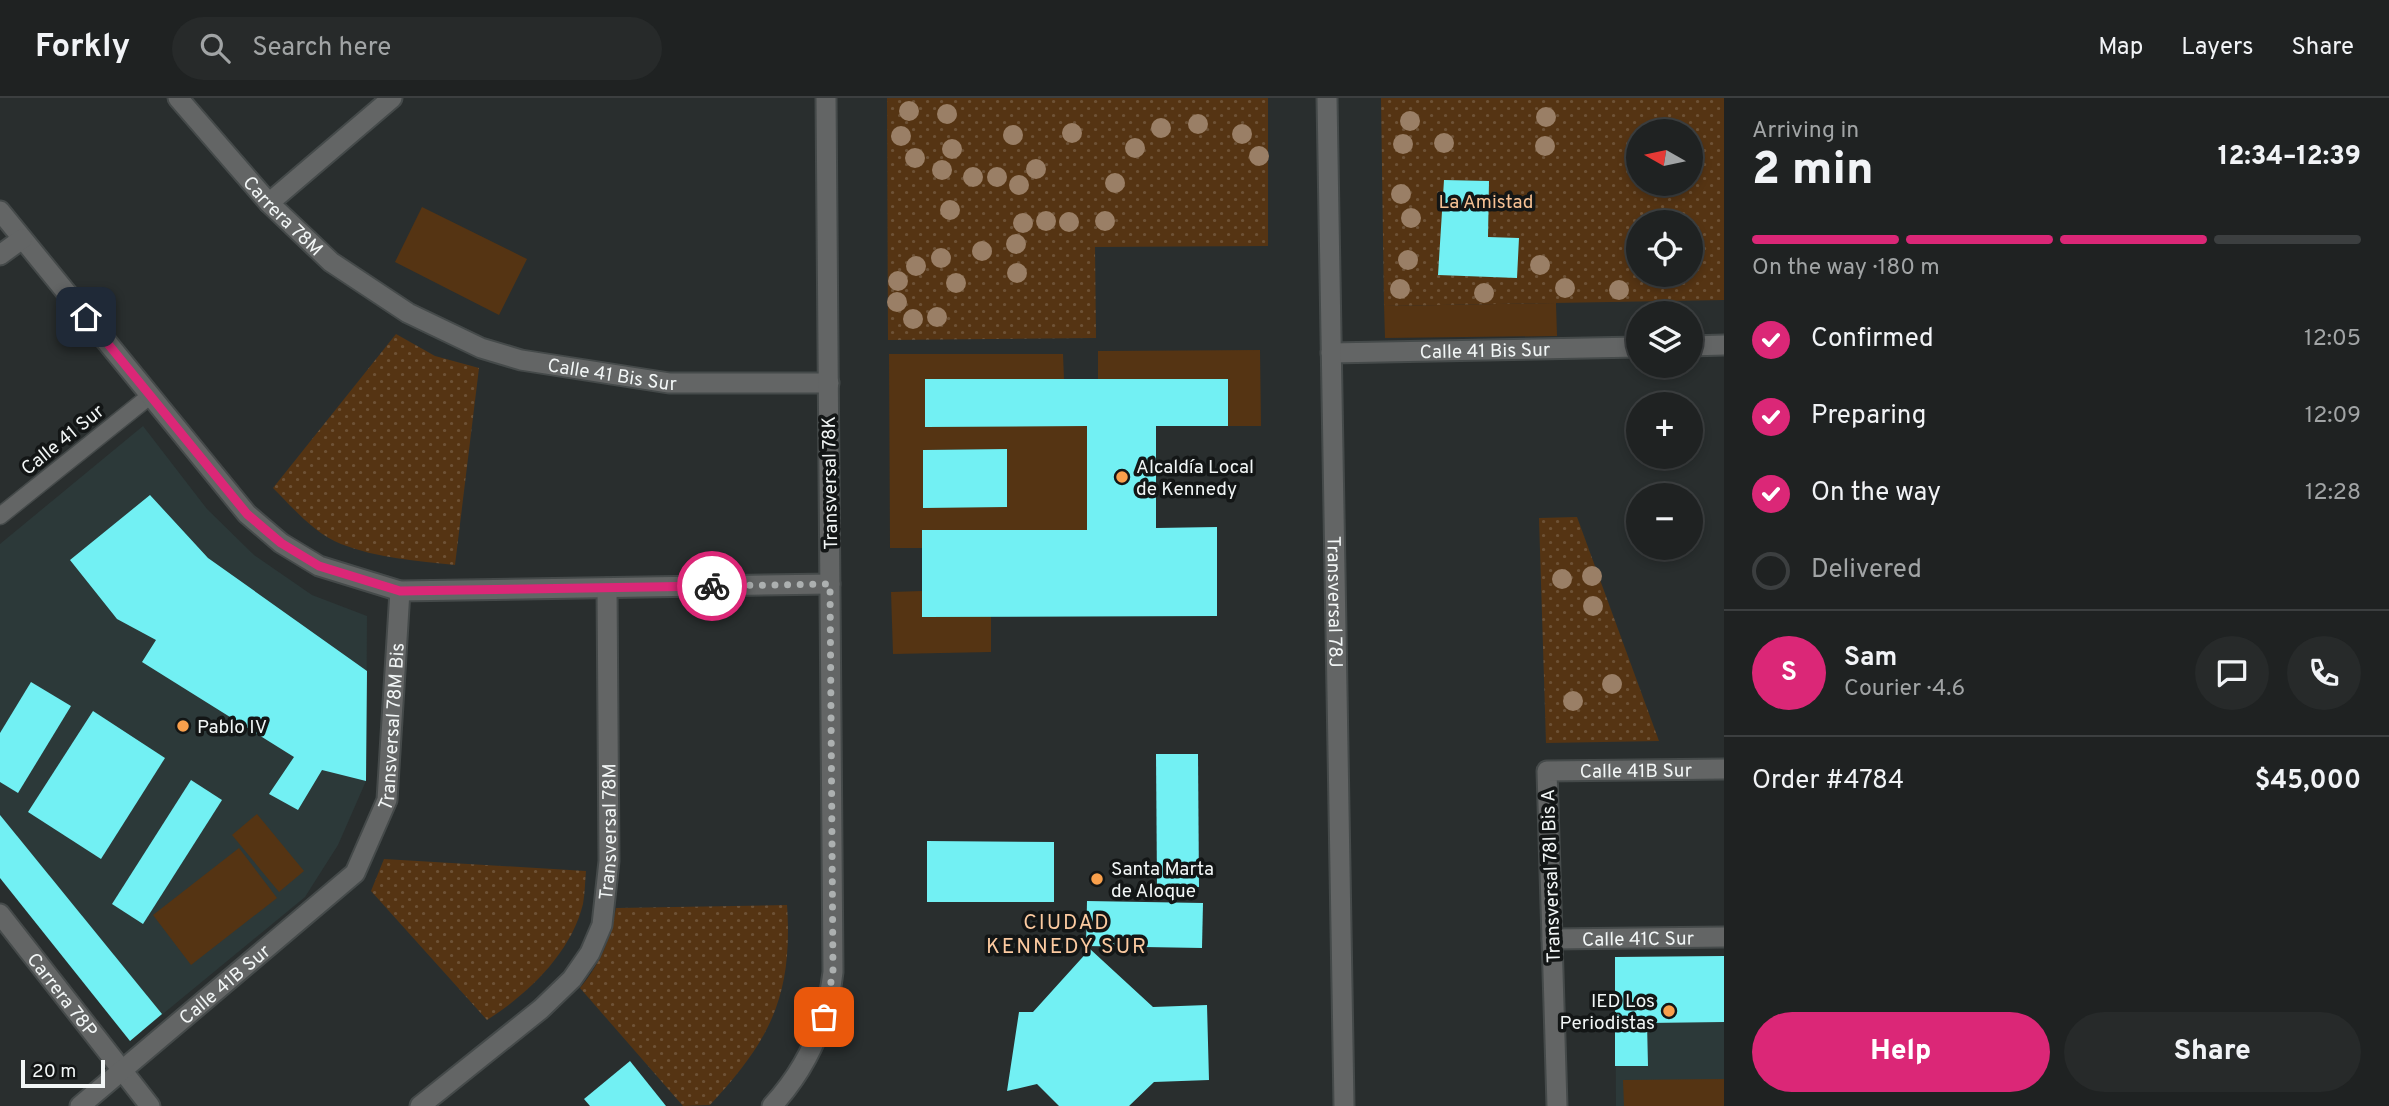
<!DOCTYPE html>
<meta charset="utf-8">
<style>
:root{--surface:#1f2222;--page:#272a2a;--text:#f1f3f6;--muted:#a1a4a5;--line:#3c3f40;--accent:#db2777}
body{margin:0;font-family:Overpass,sans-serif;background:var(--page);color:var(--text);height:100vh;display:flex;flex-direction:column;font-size:26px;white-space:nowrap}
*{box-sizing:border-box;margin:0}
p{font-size:23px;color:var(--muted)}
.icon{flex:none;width:38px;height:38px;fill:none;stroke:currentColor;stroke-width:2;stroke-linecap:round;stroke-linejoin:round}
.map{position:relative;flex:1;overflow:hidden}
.side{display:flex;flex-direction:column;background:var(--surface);width:665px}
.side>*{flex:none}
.needle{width:46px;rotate:279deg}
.buttons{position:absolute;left:1626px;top:21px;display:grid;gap:14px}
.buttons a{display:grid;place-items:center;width:77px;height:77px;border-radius:50%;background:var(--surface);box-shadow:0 4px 10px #0003,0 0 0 2px var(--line);font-size:35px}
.scale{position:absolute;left:21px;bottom:18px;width:84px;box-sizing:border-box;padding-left:7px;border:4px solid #f2f6f6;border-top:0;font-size:19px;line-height:24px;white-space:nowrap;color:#f2f6f6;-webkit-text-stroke:5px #131616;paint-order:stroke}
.pin{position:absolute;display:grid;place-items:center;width:60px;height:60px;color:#fff;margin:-30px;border-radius:14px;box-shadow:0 4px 10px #0006}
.courier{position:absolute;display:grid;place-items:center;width:70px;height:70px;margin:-35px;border:5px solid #db2777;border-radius:50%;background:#fff;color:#222;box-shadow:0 2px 9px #0007}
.head em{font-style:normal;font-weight:800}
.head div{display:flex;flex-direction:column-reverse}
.head{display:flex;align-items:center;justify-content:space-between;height:119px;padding:0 28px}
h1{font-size:46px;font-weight:800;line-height:52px}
.bar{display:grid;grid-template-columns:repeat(4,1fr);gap:10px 7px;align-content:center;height:84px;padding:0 28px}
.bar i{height:9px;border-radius:5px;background:var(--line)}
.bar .active{background:var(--accent)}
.bar p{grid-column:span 4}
.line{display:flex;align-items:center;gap:18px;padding:0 28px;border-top:2px solid var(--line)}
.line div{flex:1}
.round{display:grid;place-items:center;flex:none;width:74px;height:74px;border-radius:37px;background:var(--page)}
ol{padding:0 28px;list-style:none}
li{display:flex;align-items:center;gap:21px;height:77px}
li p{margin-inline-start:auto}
li .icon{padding:7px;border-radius:50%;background:var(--accent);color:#fff;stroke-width:4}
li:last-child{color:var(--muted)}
li i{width:38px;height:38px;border:4px solid var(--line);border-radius:50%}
.cta{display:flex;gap:14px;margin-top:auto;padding:14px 28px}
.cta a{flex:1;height:80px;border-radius:42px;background:var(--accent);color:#fff;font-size:28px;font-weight:800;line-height:80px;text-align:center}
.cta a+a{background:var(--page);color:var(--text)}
header{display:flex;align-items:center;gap:42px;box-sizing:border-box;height:98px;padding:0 35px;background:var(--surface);border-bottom:2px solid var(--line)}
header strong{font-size:33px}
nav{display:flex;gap:38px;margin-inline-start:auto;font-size:24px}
.search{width:490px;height:63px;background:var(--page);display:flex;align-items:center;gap:18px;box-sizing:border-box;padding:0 24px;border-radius:38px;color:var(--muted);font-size:26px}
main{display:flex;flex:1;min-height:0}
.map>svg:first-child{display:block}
.built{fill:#2c3939}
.grass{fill:#553413;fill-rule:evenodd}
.park{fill:url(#park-dots);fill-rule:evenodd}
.building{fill:#72f0f3}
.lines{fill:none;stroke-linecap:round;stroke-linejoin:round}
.service-casing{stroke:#454a4a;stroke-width:19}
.minor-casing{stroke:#454a4a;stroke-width:23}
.tertiary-casing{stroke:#454a4a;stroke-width:23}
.service{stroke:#636565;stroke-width:16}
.minor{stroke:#636565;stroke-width:19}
.tertiary{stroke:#636565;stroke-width:19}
.tree{fill:#9a7f66}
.done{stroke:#acb0b0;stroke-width:7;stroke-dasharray:0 12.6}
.route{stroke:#db2777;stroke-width:9}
.poi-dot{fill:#f9a04c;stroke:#131616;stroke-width:2.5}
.labels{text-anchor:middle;stroke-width:7;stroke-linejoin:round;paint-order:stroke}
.park-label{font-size:19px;fill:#f7c194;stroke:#131616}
.street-label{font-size:19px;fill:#f2f6f6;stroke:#131616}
.poi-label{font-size:19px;fill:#f2f6f6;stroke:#131616;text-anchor:start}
.neighbourhood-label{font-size:21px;letter-spacing:2px;fill:#fccaa0;stroke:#131616}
</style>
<header>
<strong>Forkly</strong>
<div class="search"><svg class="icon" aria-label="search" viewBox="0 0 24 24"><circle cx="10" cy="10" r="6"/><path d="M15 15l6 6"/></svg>Search here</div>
<nav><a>Map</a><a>Layers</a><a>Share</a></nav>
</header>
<main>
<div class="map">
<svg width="1724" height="1008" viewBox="0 0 1724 1008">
<defs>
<pattern id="park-dots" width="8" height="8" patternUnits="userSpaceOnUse" patternTransform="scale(1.75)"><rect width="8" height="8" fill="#553413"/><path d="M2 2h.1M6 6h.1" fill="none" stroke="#6e5236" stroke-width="1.8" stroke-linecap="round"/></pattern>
</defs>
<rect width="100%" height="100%" fill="#292e2e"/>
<g class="built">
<polygon points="143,328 207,411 254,457 312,497 367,518 366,683 338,747 305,799 130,943 0,780 0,446"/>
<polygon points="1724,858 1724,1008 1616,1008 1615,859"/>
</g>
<g class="grass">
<polygon points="422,109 527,161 499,217 395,164"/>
<polygon points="1556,205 1557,238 1385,240 1384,208"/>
<polygon points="1260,252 1261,328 1228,328 1228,281 1098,281 1098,253"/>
<path d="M 889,256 L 1063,256 L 1064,281 L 925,281 L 925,328 L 1087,328 L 1087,432 L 923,432 L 922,450 L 890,450 ZM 1007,351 L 1007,409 L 923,409 L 923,352 Z"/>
<polygon points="922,493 991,518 991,554 893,556 891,494"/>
<polygon points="257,716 304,773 279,794 232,737"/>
<polygon points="239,750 277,800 191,867 153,817"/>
<polygon points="1724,981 1724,1008 1624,1008 1623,982"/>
</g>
<g class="park">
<polygon points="887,0 1268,0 1268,148 1095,149 1096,240 888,242"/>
<path d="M 1381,0 L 1724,0 L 1724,202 L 1384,208 ZM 1638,33 L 1690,33 L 1690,86 L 1638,86 ZM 1638,124 L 1690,124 L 1690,177 L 1638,177 Z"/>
<path d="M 396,236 L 435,258 L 479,270 L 455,467 C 417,463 377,460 341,446 C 315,436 293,410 273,390 Z"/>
<polygon points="1577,419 1659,643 1546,645 1539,420"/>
<path d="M 384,761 L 586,773 C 585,783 585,795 583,806 C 571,855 528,896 487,922 L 371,793 Z"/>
<path d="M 787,807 C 793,896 771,942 710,1007 L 683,1008 L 580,890 C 601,864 610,843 616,810 Z"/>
</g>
<g class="building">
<polygon points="1444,82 1489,83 1488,139 1519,140 1517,180 1438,177"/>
<polygon points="925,281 1228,281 1228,328 1156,328 1156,430 1217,429 1217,518 922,519 922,432 1087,432 1087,328 925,329"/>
<polygon points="1007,351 1007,409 923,410 923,352"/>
<polygon points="150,397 208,460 367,573 366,683 322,672 298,712 269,696 294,659 142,564 156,542 117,521 70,462"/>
<polygon points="31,584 71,608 18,695 0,684 0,635"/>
<polygon points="93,613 165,660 101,761 28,714"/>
<polygon points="1156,656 1198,656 1199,789 1157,789"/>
<polygon points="191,682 222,702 143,826 112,806"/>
<polygon points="0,717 162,916 130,943 0,780"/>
<polygon points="927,743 1054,744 1054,804 927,804"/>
<polygon points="1087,803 1203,805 1202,850 1086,848"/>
<polygon points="1090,851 1153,909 1207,907 1209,982 1154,984 1129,1008 1059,1008 1037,986 1007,993 1019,914 1033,914"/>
<polygon points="1724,858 1724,924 1647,925 1648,968 1615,968 1615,859"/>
<polygon points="630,963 666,1008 590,1008 584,1001"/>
</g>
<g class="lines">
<defs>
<polyline id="service" points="0,418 151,297"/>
<g id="minor">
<path id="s1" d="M 178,0 L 269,105 L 331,164 L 408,215 L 481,250 L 521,262 L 669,285 L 829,285"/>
<polyline points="269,105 392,0"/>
<polyline points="0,113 247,416 281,445 319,468 400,493 830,486"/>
<polyline points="0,157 22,141"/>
<polyline points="1690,248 1724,247"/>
<path id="s2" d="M 1331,255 L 1638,249"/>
<path id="s3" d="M 0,816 L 150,1008"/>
<path id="s4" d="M 1552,841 L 1724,839"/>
<path id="s5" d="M 80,1008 L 355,775 L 387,702 L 400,493"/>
<path id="s6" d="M 420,1008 L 541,911 L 572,881 L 590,855 L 602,827 L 609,763 L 607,490"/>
<path id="s7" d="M 1557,1008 L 1547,673 L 1724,671"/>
</g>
<g id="tertiary">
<path id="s8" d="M 1327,0 L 1344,1008"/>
<path d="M 772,1008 C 807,970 827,926 833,874 L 826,0"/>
</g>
</defs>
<use href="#service" class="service-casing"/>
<use href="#minor" class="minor-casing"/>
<use href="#tertiary" class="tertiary-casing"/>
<use href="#service" class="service"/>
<use href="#minor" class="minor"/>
<use href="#tertiary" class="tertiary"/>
</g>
<g class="tree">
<circle cx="909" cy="13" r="10"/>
<circle cx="947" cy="16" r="10"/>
<circle cx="1546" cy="19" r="10"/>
<circle cx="1410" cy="23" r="10"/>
<circle cx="1198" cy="26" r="10"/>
<circle cx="1161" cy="30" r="10"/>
<circle cx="1072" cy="35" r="10"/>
<circle cx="1242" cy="36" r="10"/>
<circle cx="1013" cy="37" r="10"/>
<circle cx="901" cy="38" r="10"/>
<circle cx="1444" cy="45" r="10"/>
<circle cx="1403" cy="46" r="10"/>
<circle cx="1545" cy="48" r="10"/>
<circle cx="1135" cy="50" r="10"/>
<circle cx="952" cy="51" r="10"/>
<circle cx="1259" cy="58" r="10"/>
<circle cx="915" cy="60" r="10"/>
<circle cx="1036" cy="71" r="10"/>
<circle cx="942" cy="72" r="10"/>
<circle cx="973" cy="79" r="10"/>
<circle cx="997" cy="79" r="10"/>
<circle cx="1115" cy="85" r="10"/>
<circle cx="1019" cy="87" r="10"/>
<circle cx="1401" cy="96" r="10"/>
<circle cx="950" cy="112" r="10"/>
<circle cx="1411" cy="120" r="10"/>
<circle cx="1046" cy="123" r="10"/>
<circle cx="1105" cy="123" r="10"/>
<circle cx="1069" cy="124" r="10"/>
<circle cx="1023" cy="125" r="10"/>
<circle cx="1016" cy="146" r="10"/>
<circle cx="982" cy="153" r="10"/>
<circle cx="941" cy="160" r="10"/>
<circle cx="1408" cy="162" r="10"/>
<circle cx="1540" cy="167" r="10"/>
<circle cx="916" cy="168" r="10"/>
<circle cx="1017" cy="175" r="10"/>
<circle cx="898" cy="183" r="10"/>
<circle cx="956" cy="185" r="10"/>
<circle cx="1565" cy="190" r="10"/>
<circle cx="1400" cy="191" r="10"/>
<circle cx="1619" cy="192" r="10"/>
<circle cx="1484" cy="195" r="10"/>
<circle cx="897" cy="204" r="10"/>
<circle cx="937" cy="219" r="10"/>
<circle cx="913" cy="221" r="10"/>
<circle cx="1592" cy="478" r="10"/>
<circle cx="1562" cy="481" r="10"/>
<circle cx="1593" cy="508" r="10"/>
<circle cx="1612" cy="586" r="10"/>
<circle cx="1573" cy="603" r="10"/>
</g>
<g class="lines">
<polyline class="done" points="712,488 830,486 833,874 824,919"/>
<polyline class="route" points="86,219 247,416 281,445 319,468 400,493 712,488"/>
</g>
<g class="poi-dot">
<circle cx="1122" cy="379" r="7"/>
<circle cx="183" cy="628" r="7"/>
<circle cx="1097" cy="781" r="7"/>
<circle cx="1669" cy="913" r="7"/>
</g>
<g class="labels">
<g class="park-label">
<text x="1486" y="110">La Amistad</text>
</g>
<g class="street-label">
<text dy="7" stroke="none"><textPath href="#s1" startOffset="158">Carrera 78M</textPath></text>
<text dy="7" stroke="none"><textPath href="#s2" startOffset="154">Calle 41 Bis Sur</textPath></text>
<text dy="7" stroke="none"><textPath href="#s1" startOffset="532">Calle 41 Bis Sur</textPath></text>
<text transform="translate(62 341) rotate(-39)" y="7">Calle 41 Sur</text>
<text transform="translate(829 385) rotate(-91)" y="7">Transversal 78K</text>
<text dy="7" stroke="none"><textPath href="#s8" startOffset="504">Transversal 78J</textPath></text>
<text dy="7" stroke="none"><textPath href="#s5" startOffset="514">Transversal 78M Bis</textPath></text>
<text dy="7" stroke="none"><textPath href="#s7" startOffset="424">Calle 41B Sur</textPath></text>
<text dy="7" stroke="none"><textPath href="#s6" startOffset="354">Transversal 78M</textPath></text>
<text transform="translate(1550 778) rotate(-92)" y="7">Transversal 78I Bis A</text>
<text dy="7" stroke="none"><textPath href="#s4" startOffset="86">Calle 41C Sur</textPath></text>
<text dy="7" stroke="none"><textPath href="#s5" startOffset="189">Calle 41B Sur</textPath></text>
<text dy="7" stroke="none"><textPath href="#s3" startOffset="102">Carrera 78P</textPath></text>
</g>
<g class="poi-label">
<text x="1136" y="375">Alcaldía Local<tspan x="1136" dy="22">de Kennedy</tspan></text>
<text x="197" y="635">Pablo IV</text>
<text x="1111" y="777">Santa Marta<tspan x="1111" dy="22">de Aloque</tspan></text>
<text x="1655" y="909" text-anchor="end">IED Los<tspan x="1655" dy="22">Periodistas</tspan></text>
</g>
<g class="neighbourhood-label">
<text x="1067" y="831">CIUDAD<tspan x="1067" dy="24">KENNEDY SUR</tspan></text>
</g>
</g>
</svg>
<div class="buttons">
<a><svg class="needle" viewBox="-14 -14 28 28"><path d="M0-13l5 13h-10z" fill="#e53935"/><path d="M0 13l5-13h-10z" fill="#a1a4a5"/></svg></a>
<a><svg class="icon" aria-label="locate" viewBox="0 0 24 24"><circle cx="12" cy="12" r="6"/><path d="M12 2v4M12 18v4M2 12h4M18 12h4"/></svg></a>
<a><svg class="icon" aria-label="layers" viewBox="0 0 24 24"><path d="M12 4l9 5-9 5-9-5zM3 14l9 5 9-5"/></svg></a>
<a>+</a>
<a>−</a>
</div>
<div class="scale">20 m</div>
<div class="pin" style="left:824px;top:919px;background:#ea580c"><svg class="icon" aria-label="bag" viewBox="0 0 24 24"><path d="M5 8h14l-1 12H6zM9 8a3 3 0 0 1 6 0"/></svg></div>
<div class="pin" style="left:86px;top:219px;background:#1f2937"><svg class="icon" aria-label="home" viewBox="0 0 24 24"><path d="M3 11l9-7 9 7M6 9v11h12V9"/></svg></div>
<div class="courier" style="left:712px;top:488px"><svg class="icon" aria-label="bike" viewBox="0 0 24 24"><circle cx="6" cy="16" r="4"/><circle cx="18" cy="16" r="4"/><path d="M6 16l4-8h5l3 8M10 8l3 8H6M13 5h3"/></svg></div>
</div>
<section class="side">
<div class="head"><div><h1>2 min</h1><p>Arriving in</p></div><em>12:34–12:39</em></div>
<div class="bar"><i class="active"></i><i class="active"></i><i class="active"></i><i></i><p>On the way · 180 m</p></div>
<ol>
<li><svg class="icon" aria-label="check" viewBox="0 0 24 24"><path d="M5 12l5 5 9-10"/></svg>Confirmed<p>12:05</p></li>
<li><svg class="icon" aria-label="check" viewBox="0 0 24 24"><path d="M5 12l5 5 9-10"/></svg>Preparing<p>12:09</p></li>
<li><svg class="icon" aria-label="check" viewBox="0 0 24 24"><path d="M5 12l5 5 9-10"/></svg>On the way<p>12:28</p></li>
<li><i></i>Delivered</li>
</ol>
<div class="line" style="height:126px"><b class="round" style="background:var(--accent);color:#fff">S</b><div><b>Sam</b><p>Courier · 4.6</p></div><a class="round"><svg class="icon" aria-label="chat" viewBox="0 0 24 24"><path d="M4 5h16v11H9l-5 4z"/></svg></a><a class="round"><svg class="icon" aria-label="phone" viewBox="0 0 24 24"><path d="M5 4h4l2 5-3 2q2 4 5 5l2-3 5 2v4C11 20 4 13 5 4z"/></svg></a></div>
<div class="line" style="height:91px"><div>Order #4784</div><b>$45,000</b></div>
<div class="cta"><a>Help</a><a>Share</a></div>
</section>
</main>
